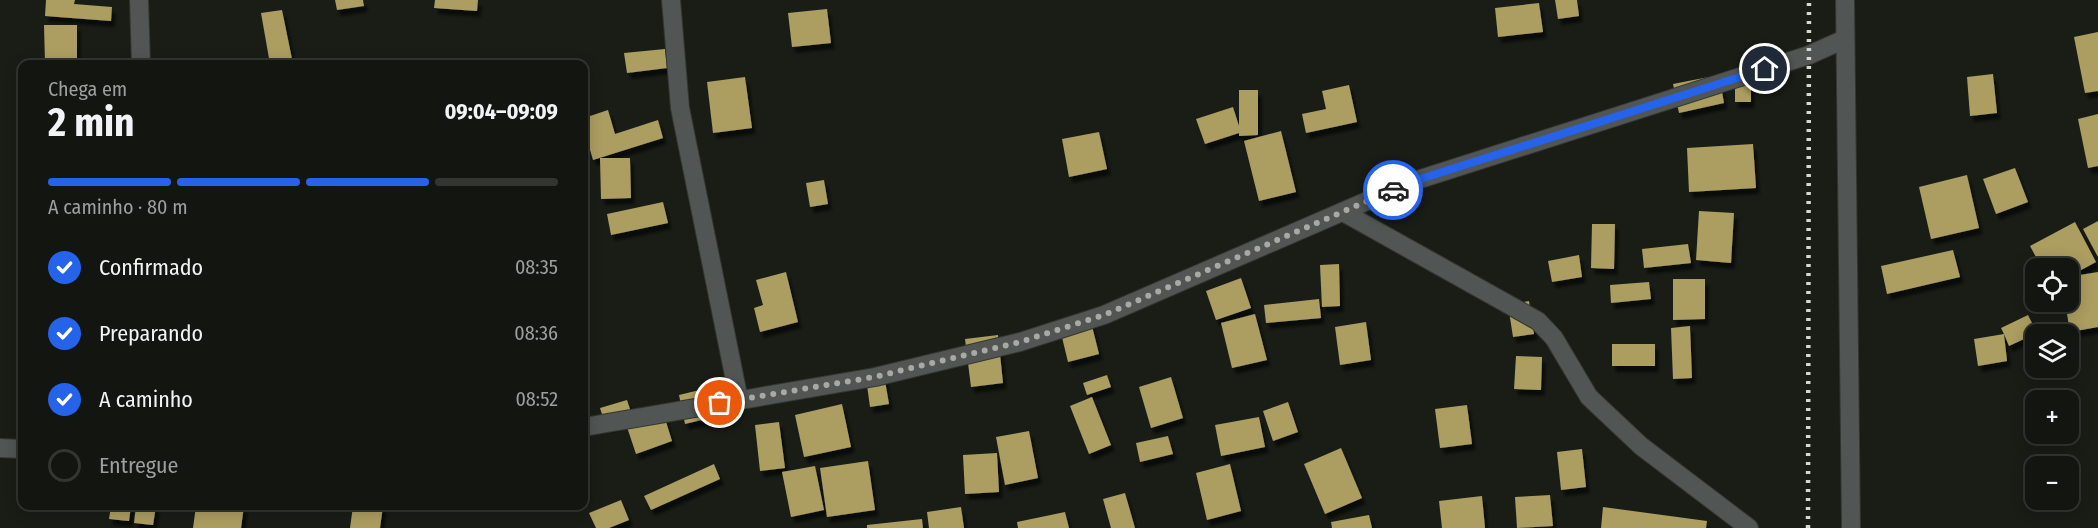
<!DOCTYPE html>
<html lang="pt">
<meta charset="utf-8">
<style>
:root{--surface:#131610;--page:#1c1f19;--text:#f1f3f6;--muted:#9d9f9f;--line:#323530;--accent:#2563eb}
body{margin:0;font-family:"Fira Sans Condensed",sans-serif;background:var(--page);color:var(--text);height:100vh;display:flex;flex-direction:column;font-size:22px;white-space:nowrap}
*{box-sizing:border-box;margin:0}
p{font-size:20px;color:var(--muted)}
.icon{flex:none;width:33px;height:33px;fill:none;stroke:currentColor;stroke-width:2;stroke-linecap:round;stroke-linejoin:round}
.map{position:relative;flex:1;overflow:hidden}
.sheet{position:absolute;left:18px;top:60px;width:570px;height:450px;display:flex;flex-direction:column;background:var(--surface);border-radius:12px;box-shadow:0 3px 15px #0003,0 0 0 2px var(--line)}
.sheet>*{flex:none}
.controls{position:absolute;left:2025px;top:258px;display:grid;gap:12px}
.controls a{display:grid;place-items:center;width:54px;height:54px;border-radius:12px;background:var(--surface);box-shadow:0 3px 15px #0003,0 0 0 2px var(--line);font-size:30px}
.pin{position:absolute;display:grid;place-items:center;width:51px;height:51px;color:#fff;margin:-26px;border:3px solid #fff;border-radius:50%;box-shadow:0 2px 6px #0007}
.courier{position:absolute;display:grid;place-items:center;width:60px;height:60px;margin:-30px;border:4px solid #2563eb;border-radius:50%;background:#fff;color:#222;box-shadow:0 2px 8px #0007}
.head em{font-style:normal;font-weight:700}
.head div{display:flex;flex-direction:column-reverse}
.head{display:flex;align-items:center;justify-content:space-between;height:102px;padding:0 30px}
h1{font-size:39px;font-weight:700;line-height:45px}
.bar{display:grid;grid-template-columns:repeat(4,1fr);gap:9px 6px;align-content:center;height:72px;padding:0 30px}
.bar i{height:8px;border-radius:4px;background:var(--line)}
.bar .on{background:var(--accent)}
.bar p{grid-column:span 4}
ol{padding:0 30px;list-style:none}
li{display:flex;align-items:center;gap:18px;height:66px}
li p{margin-inline-start:auto}
li .icon{padding:6px;border-radius:50%;background:var(--accent);color:#fff;stroke-width:4}
li:last-child{color:var(--muted)}
li i{width:33px;height:33px;border:3px solid var(--line);border-radius:50%}
.map>svg:first-child{display:block}
.building{fill:#ac9d61;filter:url(#shadow)}
.lines{fill:none;stroke-linecap:round;stroke-linejoin:round}
.minor-casing{stroke:#333730;stroke-width:20}
.minor{stroke:#515553;stroke-width:18}
.rail{stroke:#d5d8d3;stroke-width:4.5;stroke-dasharray:3 6;stroke-linecap:butt}
.done{stroke:#a6a9a4;stroke-width:6;stroke-dasharray:0 10.8}
.route{stroke:#2563eb;stroke-width:8}
</style>
<div class="map">
<svg width="2098" height="528" viewBox="0 0 2098 528">
<defs>
<filter id="shadow"><feDropShadow dx="3.5" dy="6" stdDeviation="1.5" flood-color="#0009"/></filter>
</defs>
<rect width="100%" height="100%" fill="#191d16"/>
<g class="building">
<polygon points="46,0 75,0 74,4 112,7 111,21 45,16"/>
<polygon points="335,0 363,0 364,6 337,10"/>
<polygon points="435,0 478,0 477,11 434,8"/>
<polygon points="1555,0 1577,0 1579,16 1558,19"/>
<polygon points="1539,3 1543,32 1498,37 1495,8"/>
<polygon points="827,9 831,43 792,47 788,13"/>
<polygon points="282,10 293,64 270,64 261,13"/>
<polygon points="44,25 77,25 77,62 45,63"/>
<polygon points="2098,32 2098,91 2085,93 2074,37"/>
<polygon points="665,49 667,68 627,73 624,53"/>
<polygon points="1993,74 1997,113 1970,116 1967,77"/>
<polygon points="1719,75 1724,103 1679,113 1673,84"/>
<polygon points="745,77 752,128 713,133 707,82"/>
<rect x="1735" y="77" width="16" height="25"/>
<polygon points="1349,85 1357,122 1306,133 1302,114 1326,109 1322,91"/>
<polygon points="1239,90 1258,90 1258,135 1239,136 1239,133 1205,144 1196,119 1233,107 1239,126"/>
<polygon points="608,110 615,134 658,120 663,138 593,160 584,129 584,118"/>
<polygon points="2098,114 2098,166 2088,168 2078,119"/>
<polygon points="1281,131 1296,192 1259,201 1244,141"/>
<polygon points="1099,132 1107,169 1069,177 1062,139"/>
<polygon points="1753,144 1756,188 1689,192 1687,148"/>
<polygon points="600,158 630,158 631,198 601,199"/>
<polygon points="2015,168 2028,202 1996,214 1983,179"/>
<polygon points="1967,175 1979,228 1931,239 1919,187"/>
<polygon points="824,180 828,204 810,207 806,183"/>
<polygon points="663,202 668,223 611,235 607,214"/>
<polygon points="1699,211 1734,213 1731,263 1696,260"/>
<polygon points="2098,221 2098,257 2083,229"/>
<polygon points="2075,222 2096,262 2068,277 2068,268 2042,268 2030,246"/>
<polygon points="1592,224 1615,224 1614,269 1591,268"/>
<polygon points="1688,244 1691,263 1644,268 1642,249"/>
<polygon points="1953,250 1960,277 1887,294 1881,266"/>
<polygon points="1579,255 1582,277 1552,282 1548,261"/>
<polygon points="1339,264 1340,306 1322,307 1320,265"/>
<polygon points="786,272 798,322 760,332 754,308 763,305 756,280"/>
<polygon points="2098,272 2098,327 2070,332 2065,302 2068,302 2068,277"/>
<polygon points="1241,278 1251,308 1216,320 1206,291"/>
<polygon points="1673,279 1705,279 1705,319 1673,320"/>
<polygon points="1649,282 1651,299 1611,303 1610,285"/>
<polygon points="1319,299 1321,318 1266,323 1264,305"/>
<polygon points="1529,301 1534,334 1513,337 1508,305"/>
<polygon points="1255,314 1267,360 1232,368 1221,323"/>
<polygon points="2028,315 2037,333 2009,346 2004,334 2007,361 1978,366 1974,339 2004,334 2001,328"/>
<polygon points="1091,322 1099,354 1068,362 1060,329"/>
<polygon points="1366,322 1371,360 1340,365 1335,327"/>
<polygon points="1690,326 1692,378 1673,379 1671,328"/>
<polygon points="998,335 1003,383 971,387 965,339"/>
<rect x="1612" y="344" width="43" height="22"/>
<polygon points="1516,356 1542,357 1541,390 1514,389"/>
<rect x="18" y="375" width="4" height="26"/>
<polygon points="884,375 889,404 870,407 866,378"/>
<polygon points="1107,375 1111,387 1087,395 1083,383"/>
<polygon points="1171,377 1183,418 1151,428 1139,387"/>
<polygon points="716,386 722,415 685,424 679,395"/>
<polygon points="1092,397 1111,445 1089,454 1070,406"/>
<polygon points="627,400 633,418 606,427 600,408"/>
<polygon points="1288,402 1298,432 1273,441 1263,411"/>
<polygon points="842,404 851,447 804,457 795,415"/>
<polygon points="1467,405 1472,444 1440,448 1435,409"/>
<polygon points="663,412 672,441 636,454 626,424"/>
<polygon points="1259,417 1265,447 1221,456 1215,425"/>
<polygon points="779,422 785,468 760,471 755,425"/>
<polygon points="1029,431 1038,478 1005,485 996,437"/>
<polygon points="1168,436 1173,454 1140,462 1136,443"/>
<polygon points="1341,448 1362,498 1325,514 1304,464"/>
<polygon points="1582,449 1586,487 1561,490 1557,452"/>
<polygon points="997,453 999,492 965,494 963,455"/>
<rect x="584" y="456" width="2" height="41"/>
<polygon points="868,461 875,510 827,517 820,468"/>
<polygon points="714,464 720,479 651,510 644,496"/>
<polygon points="1230,464 1241,511 1207,520 1196,473"/>
<polygon points="815,466 824,510 791,517 782,472"/>
<polygon points="1125,493 1135,528 1111,528 1103,499"/>
<polygon points="1550,495 1553,526 1517,528 1515,497"/>
<polygon points="1482,496 1485,528 1442,528 1439,501"/>
<polygon points="621,500 629,520 609,528 596,528 589,513"/>
<polygon points="111,506 131,506 129,521 109,519"/>
<polygon points="136,506 156,506 153,525 134,523"/>
<polygon points="196,506 244,506 241,528 193,528"/>
<polygon points="353,506 383,506 380,528 350,528"/>
<polygon points="961,507 964,528 929,528 927,512"/>
<polygon points="1603,507 1707,521 1706,528 1601,528"/>
<polygon points="1065,512 1069,528 1018,528 1017,522"/>
<polygon points="1369,515 1372,528 1332,528 1331,522"/>
<polygon points="922,519 923,528 867,528 867,525"/>
</g>
<g class="lines">
<defs>
<g id="minor">
<polyline points="139,0 141,64"/>
<polyline points="671,0 680,108 739,400"/>
<polyline points="1845,0 1851,528"/>
<polyline points="1343,212 1538,321 1554,338 1589,397 1641,446 1749,528"/>
<polyline points="584,427 875,377 1020,342 1104,315 1411,182 1809,55 1845,39"/>
<polyline points="0,448 22,449"/>
</g>
</defs>
<use href="#minor" class="minor-casing"/>
<use href="#minor" class="minor"/>
<polyline class="rail" points="1808,528 1809,0"/>
</g>
<g class="lines">
<polyline class="done" points="720,403 874,377 1020,342 1104,315 1393,190"/>
<polyline class="route" points="1393,190 1411,182 1765,69"/>
</g>
</svg>
<div class="controls">
<a><svg class="icon" aria-label="locate" viewBox="0 0 24 24"><circle cx="12" cy="12" r="6"/><path d="M12 2v4M12 18v4M2 12h4M18 12h4"/></svg></a>
<a><svg class="icon" aria-label="layers" viewBox="0 0 24 24"><path d="M12 4l9 5-9 5-9-5zM3 14l9 5 9-5"/></svg></a>
<a>+</a>
<a>−</a>
</div>
<div class="pin" style="left:720px;top:403px;background:#ea580c"><svg class="icon" aria-label="bag" viewBox="0 0 24 24"><path d="M5 8h14l-1 12H6zM9 8a3 3 0 0 1 6 0"/></svg></div>
<div class="pin" style="left:1765px;top:69px;background:#1f2937"><svg class="icon" aria-label="home" viewBox="0 0 24 24"><path d="M3 11l9-7 9 7M6 9v11h12V9"/></svg></div>
<div class="courier" style="left:1393px;top:190px"><svg class="icon" aria-label="car" viewBox="0 0 24 24"><path d="M5 17H2v-5l4-1 3-4h7l3 4 3 1v5h-3M9 17h6M6 11h13"/><circle cx="7" cy="17" r="2"/><circle cx="17" cy="17" r="2"/></svg></div>
<section class="sheet">
<div class="head"><div><h1>2 min</h1><p>Chega em</p></div><em>09:04–09:09</em></div>
<div class="bar"><i class="on"></i><i class="on"></i><i class="on"></i><i></i><p>A caminho · 80 m</p></div>
<ol>
<li><svg class="icon" aria-label="check" viewBox="0 0 24 24"><path d="M5 12l5 5 9-10"/></svg>Confirmado<p>08:35</p></li>
<li><svg class="icon" aria-label="check" viewBox="0 0 24 24"><path d="M5 12l5 5 9-10"/></svg>Preparando<p>08:36</p></li>
<li><svg class="icon" aria-label="check" viewBox="0 0 24 24"><path d="M5 12l5 5 9-10"/></svg>A caminho<p>08:52</p></li>
<li><i></i>Entregue</li>
</ol>
</section>
</div>
